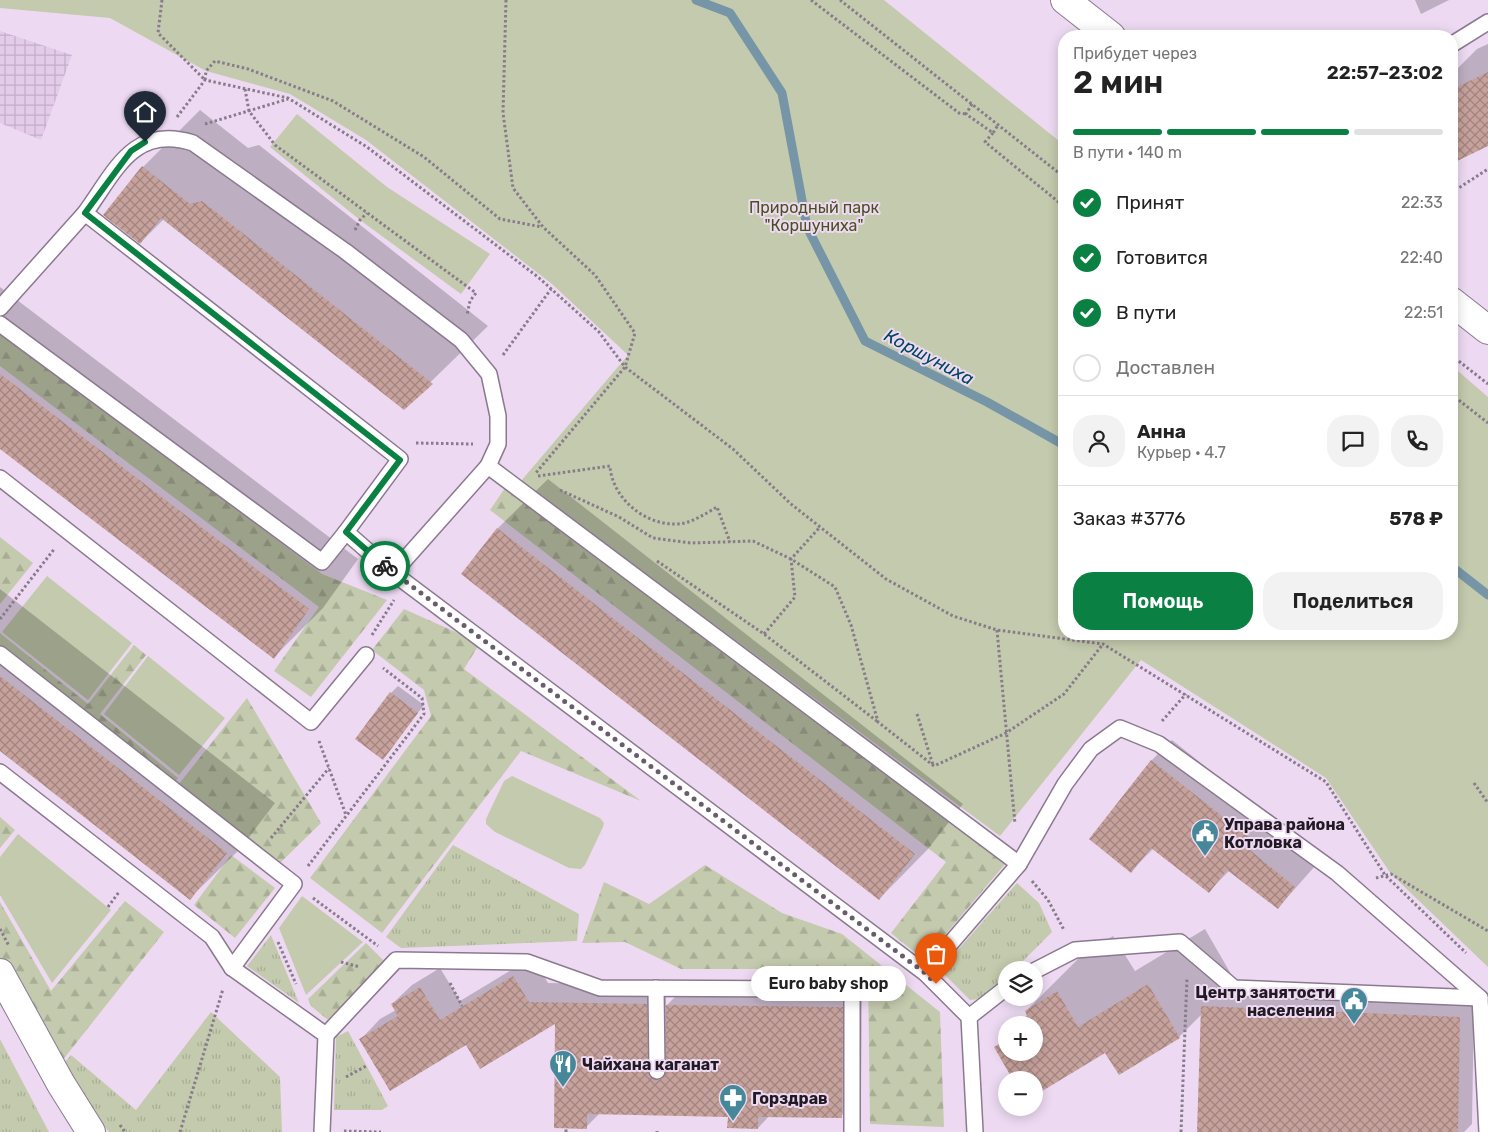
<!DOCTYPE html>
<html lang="ru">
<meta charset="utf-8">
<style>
:root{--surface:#fff;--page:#f2f2f2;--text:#222;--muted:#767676;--line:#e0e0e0;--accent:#0b8043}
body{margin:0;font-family:Rubik,sans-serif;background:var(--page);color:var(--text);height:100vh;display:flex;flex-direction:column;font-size:19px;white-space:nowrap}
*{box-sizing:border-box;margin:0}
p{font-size:16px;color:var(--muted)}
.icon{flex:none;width:28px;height:28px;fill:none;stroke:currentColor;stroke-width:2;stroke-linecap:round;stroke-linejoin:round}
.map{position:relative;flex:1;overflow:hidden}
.side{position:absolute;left:1058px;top:30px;width:400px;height:610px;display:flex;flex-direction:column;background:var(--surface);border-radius:20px;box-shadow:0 2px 12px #0003}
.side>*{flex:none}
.tools{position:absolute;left:998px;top:961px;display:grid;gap:10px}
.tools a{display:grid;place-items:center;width:45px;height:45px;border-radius:50%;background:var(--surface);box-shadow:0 2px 12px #0003;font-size:25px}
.pin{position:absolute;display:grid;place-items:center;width:42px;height:42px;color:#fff;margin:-51px -21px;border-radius:50% 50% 50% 0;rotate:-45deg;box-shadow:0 0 5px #0007}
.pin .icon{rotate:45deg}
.courier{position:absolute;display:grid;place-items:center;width:50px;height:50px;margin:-25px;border:4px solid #0b8043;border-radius:50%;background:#fff;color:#222;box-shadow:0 1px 6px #0007}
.bubble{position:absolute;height:35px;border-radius:18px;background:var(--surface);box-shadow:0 2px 12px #0003;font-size:16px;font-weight:600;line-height:35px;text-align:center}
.headline em{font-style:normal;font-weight:600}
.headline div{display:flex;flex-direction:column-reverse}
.headline{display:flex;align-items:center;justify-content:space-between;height:85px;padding:0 15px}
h1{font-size:32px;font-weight:600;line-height:38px}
.bar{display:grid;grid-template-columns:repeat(4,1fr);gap:8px 5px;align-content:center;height:60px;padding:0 15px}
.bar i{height:6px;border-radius:4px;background:var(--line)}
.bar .on{background:var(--accent)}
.bar p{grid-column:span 4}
.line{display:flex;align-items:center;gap:12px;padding:0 15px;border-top:1px solid var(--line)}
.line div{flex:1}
.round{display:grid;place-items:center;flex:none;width:52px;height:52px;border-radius:20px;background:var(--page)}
ol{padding:0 15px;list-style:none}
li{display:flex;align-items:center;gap:15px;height:55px}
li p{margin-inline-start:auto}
li .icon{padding:5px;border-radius:50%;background:var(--accent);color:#fff;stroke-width:4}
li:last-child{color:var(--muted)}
li i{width:28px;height:28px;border:2px solid var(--line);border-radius:50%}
.cta{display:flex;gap:10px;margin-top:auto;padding:10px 15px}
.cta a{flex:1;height:58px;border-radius:20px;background:var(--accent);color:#fff;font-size:20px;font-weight:600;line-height:58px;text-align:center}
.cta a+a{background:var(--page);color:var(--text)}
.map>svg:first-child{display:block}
.industrial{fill:url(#industrial-grid)}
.grass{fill:url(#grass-tufts)}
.forest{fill:url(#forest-firs)}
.park{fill:#c4caad}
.shadow{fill:#0003}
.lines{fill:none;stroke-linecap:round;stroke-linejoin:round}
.stream{stroke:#7696a7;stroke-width:9}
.building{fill:url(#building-cross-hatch)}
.service-casing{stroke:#8b798f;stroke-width:18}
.minor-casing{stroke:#8b798f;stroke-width:30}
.tertiary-casing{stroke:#8b798f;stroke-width:30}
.path{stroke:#887b8b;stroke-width:3;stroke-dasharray:2.5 2.5;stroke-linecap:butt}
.service{stroke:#fff;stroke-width:15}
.minor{stroke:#fff;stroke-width:28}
.tertiary{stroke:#fff;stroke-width:28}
.done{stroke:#685d6b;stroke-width:5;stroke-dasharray:0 9}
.route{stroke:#0b8043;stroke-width:6}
.labels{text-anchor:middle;stroke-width:4;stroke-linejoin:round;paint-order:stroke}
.park-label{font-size:16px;fill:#49501d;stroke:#eddaf2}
.poi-label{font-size:16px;font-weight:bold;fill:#211a23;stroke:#eddaf2;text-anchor:start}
.water-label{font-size:18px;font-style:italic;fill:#014660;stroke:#eddaf2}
</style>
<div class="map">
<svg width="1488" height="1132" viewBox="0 0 1488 1132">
<defs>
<pattern id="industrial-grid" width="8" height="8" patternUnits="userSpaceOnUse" patternTransform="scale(1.25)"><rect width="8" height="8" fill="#e3cbe9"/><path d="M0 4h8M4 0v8" fill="none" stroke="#c2aec8"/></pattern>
<pattern id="grass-tufts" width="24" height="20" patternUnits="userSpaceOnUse" patternTransform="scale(1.25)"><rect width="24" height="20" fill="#c4caad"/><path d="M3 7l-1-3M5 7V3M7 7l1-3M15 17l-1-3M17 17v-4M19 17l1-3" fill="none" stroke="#a8ad95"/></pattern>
<pattern id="forest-firs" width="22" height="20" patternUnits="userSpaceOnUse" patternTransform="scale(1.25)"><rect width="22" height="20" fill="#c4caad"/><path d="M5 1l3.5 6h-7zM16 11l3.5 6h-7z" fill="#a8ad95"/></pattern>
<pattern id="building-cross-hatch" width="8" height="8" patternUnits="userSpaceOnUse" patternTransform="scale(1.25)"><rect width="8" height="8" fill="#c7a29c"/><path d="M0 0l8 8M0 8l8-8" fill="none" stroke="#a1837f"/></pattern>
</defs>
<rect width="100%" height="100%" fill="#eddaf2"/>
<polygon class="industrial" points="0,31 72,55 41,140 0,123"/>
<g class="grass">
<polygon points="453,845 579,914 577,941 401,948 386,937"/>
<polygon points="1017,883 1039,903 1052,932 1014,970 1006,970 1006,978 987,998 970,1000 940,970"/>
<polygon points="271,935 299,1003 247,966"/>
<polygon points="211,1012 280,1077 282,1132 109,1132 60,1068 71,1055 136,1110"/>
<polygon points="348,1031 388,1106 382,1110 334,1110 336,1037"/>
<polygon points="0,1039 49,1132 0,1132"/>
</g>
<g class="forest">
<polygon points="0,331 322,574 387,600 311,697 274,671 319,607 0,366"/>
<polygon points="505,488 1005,864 924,960 891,933 946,862 490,510"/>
<polygon points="0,537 33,563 0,604"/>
<polygon points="404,609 480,643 464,669 641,801 521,751 382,933 310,878 431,716 424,690 372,650"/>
<polygon points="0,633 88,704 134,645 146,655 100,714 178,778 172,785 0,647"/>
<polygon points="247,698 321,823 279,864 179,784"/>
<polygon points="0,817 15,830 0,848"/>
<polygon points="231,855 275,888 235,938 194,905"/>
<polygon points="705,865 782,913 842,934 940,1012 944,1127 870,1124 868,969 681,969 625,942 582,943 604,882 649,904"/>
<polygon points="125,901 164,932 58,1066 0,960 0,902 51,991"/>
<polygon points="366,943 385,962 328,1020 311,1006 308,999"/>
</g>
<g class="park">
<polygon points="0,0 884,0 1064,145 1064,634 1451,634 1451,365 1488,397 1488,967 1391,874 1326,778 1141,660 1000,836 521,481 628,355 552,284 366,140 290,94 206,71 110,18 0,8"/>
<polygon points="297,114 387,187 490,254 461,294 360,220 270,147"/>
<polygon points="47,576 132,643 88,700 2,632"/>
<polygon points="148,656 225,718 179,775 104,714"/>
<polygon points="512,776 600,818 604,823 603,827 585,865 581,869 569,868 495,832 486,824 486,819 504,781"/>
<polygon points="18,834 111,910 52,983 0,895 0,857"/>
<polygon points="302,896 363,942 306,995 279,928"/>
</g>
<g class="shadow">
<polygon points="1415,0 1449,0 1421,14"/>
<polygon points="1488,44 1488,145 1451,162 1451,75 1477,49"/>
<polygon points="200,110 248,148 259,145 488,326 404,408 164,219 140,243 105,215 143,167"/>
<polygon points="0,287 358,559 323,608 274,657 0,448"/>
<polygon points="548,479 963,804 928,849 879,899 463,573 498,528"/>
<polygon points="0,589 275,803 240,849 190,898 0,750"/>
<polygon points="398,686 424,705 383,758 391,693"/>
<polygon points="1172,740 1270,818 1315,866 1278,908 1230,870 1209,891 1154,848 1131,871 1091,839 1152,760"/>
<polygon points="1205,929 1235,981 1224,992 1474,1003 1472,1124 1464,1132 1198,1132 1202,1014 1179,1037 1106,1051 1034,1094 1034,1080 1015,1080 995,1048 1006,1037 1006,1052 1034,1052 1034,1025 1018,1025 1028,1014 1026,1011 1083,954 1113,936 1135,971"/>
<polygon points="533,957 548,983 666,985 666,1006 686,986 862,988 861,1097 841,1116 770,1115 758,1128 729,1115 600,1113 586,1127 557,1021 361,1039 380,1019 396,1010 392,1004 412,985 440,968 460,1001"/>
</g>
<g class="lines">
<g class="stream">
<polyline points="696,0 730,13 782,93 807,227 865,341 987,402 1064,445"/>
<polyline points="1451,566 1488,595"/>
</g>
</g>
<g class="building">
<polygon points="1488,72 1488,146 1451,164 1451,90"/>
<polygon points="142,166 190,204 202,201 433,384 404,410 161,218 140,244 103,215"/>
<polygon points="0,374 309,609 274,659 0,449"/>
<polygon points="497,528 915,854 879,900 461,574"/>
<polygon points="0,676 227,853 190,900 0,751"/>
<polygon points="390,692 418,713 383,760 355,739"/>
<polygon points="1151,760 1251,839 1245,846 1295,887 1278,909 1227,870 1209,893 1151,848 1131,873 1089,839"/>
<polygon points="513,976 529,1002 647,1004 648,1071 649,1076 657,1080 662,1079 666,1071 666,1005 843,1007 842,1118 758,1117 758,1129 727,1128 728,1117 587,1114 587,1129 554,1128 555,1024 480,1069 466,1045 390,1091 359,1039 398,1016 391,1004 420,987 440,1020"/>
<polygon points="1148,984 1180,1038 1119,1075 1105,1053 1034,1096 1034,1080 1013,1080 994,1047 1006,1040 1006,1052 1034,1052 1034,1025 1031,1025 1025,1011 1057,991 1078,1027"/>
<polygon points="1201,1006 1460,1017 1458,1132 1197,1132"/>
</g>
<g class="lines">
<defs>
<g id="service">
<polyline points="1451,45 1488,22"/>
<path d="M 85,213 C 115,172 133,124 193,143 L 345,251 L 461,340 L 489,374 L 498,416 L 498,444 L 488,466 L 393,573"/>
<polyline points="0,308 85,213 400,459 346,532"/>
<polyline points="0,324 322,562 346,532 393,573 925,973 969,1017 975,1132"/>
<polyline points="488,466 1019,864 925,973"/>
<polyline points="0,478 311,722 366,655"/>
<polyline points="0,654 294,884 232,968 326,1035 322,1132"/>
<polyline points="0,772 212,937 232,968"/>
<polyline points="1019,864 1065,784 1091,749 1120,728 1159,744 1337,873 1480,998"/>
<polyline points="1034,971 1075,950 1180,942 1234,988 1480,998 1487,1132"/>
<polyline points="656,988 657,1071"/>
<polyline points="969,1017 1006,988"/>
<polyline points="326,1035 396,960 527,962 600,988 852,989 852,1132"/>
</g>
<g id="minor">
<polyline points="1065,0 1111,36"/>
<polyline points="1451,301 1488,330"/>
</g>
<polyline id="tertiary" points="0,973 61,1084 91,1132"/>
</defs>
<use href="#service" class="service-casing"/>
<use href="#minor" class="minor-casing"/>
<use href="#tertiary" class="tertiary-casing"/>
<g class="path">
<polyline points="162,0 158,33 204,79"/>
<polyline points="506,0 503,113 513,188 543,227 595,275 635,333 625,367 535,474"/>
<polyline points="811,0 959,113 966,114"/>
<polyline points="840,0 1064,177"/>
<polyline points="205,80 206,71 215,61 248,69 333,101 424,157 500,219 542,227"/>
<polyline points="245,89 249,111 275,145 476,293 470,301 467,315"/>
<polyline points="972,104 966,114 993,133 998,125"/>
<polyline points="177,117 205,80 288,98 367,147 538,277 599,332 625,367 733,449 791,504 886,579 953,616 997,630 1103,644 1326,782 1385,875 1466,953"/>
<polyline points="205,124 288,99"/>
<polyline points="993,133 985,142 1061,204 1064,209"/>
<polyline points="1451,193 1488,169"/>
<polyline points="355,230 360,220 367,213"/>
<polyline points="503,355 551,289"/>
<polyline points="1451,355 1488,384"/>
<polyline points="1451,394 1488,423"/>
<polyline points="416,443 473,444"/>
<path d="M 538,476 L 610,466 C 612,497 643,524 674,524 C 689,525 705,514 717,507 L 730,542"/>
<polyline points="560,490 619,517 653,538 691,543 753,541 791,559 835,587 851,625 878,722 934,766 1006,733 1064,694 1103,644"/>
<polyline points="657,561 764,634 878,722"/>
<polyline points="0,619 55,548"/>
<polyline points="997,630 1015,824"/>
<polyline points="764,634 795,597 791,559 820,527"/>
<polyline points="372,635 394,600"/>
<polyline points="917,714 933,765"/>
<polyline points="1162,721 1186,694"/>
<polyline points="319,741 346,815"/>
<polyline points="1474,783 1488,803"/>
<polyline points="271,838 329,768"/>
<polyline points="308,866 424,714 422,698 383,668"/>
<polyline points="1376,878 1391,874 1488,931"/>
<polyline points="1032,881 1048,900 1064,930"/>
<polyline points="313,898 378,946"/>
<polyline points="108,907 119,892"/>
<polyline points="0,929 9,946"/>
<polyline points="278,942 296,984"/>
<polyline points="341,962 360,967"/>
<polyline points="450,983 462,1006"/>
<polyline points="346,1077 368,1065"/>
<polyline points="120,1125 125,1132"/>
<polyline points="344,1131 381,1132"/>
<polyline points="657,1131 657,1132"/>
<polyline points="180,1132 223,989"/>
<polyline points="566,1132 566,1128"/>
<polyline points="1181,1132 1187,978"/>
</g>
<use href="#service" class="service"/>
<use href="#minor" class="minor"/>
<use href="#tertiary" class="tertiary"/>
</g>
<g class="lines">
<polyline class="done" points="385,566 925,973 936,984"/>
<polyline class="route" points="145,142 131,151 85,213 400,460 346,532 385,566"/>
</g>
<defs>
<symbol id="civic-pin" viewBox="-11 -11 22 30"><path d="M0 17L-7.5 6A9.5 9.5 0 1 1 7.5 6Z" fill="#46879a" stroke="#eddaf2"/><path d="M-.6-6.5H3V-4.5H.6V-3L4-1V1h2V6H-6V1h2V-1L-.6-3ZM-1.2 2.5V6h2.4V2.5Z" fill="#fff"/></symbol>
<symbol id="restaurant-pin" viewBox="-11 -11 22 30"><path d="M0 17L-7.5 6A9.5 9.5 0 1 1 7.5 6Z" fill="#46879a" stroke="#eddaf2"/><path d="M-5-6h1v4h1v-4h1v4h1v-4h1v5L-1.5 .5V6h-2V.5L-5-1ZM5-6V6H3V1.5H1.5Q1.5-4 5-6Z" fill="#fff"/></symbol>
<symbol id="pharmacy-pin" viewBox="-11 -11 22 30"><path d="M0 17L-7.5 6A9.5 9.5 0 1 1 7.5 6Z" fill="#46879a" stroke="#eddaf2"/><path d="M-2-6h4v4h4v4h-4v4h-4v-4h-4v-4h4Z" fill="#fff"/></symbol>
</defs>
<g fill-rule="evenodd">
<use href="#civic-pin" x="1189" y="817" width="32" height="43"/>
<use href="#civic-pin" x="1338" y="985" width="32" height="43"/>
<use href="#restaurant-pin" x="547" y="1048" width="32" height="43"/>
<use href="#pharmacy-pin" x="717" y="1082" width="32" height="43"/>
</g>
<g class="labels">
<g class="park-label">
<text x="814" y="213">Природный парк<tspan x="814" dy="18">"Коршуниха"</tspan></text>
</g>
<g class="poi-label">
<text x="1224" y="830">Управа района<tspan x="1224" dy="18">Котловка</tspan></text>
<text x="1335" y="998" text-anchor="end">Центр занятости<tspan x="1335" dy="18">населения</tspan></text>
<text x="582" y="1070">Чайхана каганат</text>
<text x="752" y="1104">Горздрав</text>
</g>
<g class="water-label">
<text transform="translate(929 357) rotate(28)" y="6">Коршуниха</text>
</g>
</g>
</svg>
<div class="tools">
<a><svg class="icon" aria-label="layers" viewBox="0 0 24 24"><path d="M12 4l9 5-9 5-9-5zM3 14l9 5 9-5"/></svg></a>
<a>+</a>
<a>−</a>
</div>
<div class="pin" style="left:936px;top:984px;background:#ea580c"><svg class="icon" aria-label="bag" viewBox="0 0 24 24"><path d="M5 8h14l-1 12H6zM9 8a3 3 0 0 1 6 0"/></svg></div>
<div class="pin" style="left:145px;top:142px;background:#1f2937"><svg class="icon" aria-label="home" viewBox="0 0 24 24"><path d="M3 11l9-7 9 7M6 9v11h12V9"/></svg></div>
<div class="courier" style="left:385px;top:566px"><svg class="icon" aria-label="bike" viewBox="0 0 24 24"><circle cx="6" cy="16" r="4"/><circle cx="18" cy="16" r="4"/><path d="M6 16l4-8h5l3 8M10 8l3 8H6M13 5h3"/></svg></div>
<div class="bubble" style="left:751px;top:966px;width:155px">Euro baby shop</div>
<section class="side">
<div class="headline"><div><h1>2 мин</h1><p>Прибудет через</p></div><em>22:57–23:02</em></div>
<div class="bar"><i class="on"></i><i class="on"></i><i class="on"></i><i></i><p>В пути · 140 m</p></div>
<ol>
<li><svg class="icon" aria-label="check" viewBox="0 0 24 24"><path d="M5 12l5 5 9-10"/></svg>Принят<p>22:33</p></li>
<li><svg class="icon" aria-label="check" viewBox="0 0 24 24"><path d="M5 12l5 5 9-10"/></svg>Готовится<p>22:40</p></li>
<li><svg class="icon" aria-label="check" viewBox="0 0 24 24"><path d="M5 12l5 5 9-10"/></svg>В пути<p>22:51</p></li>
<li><i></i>Доставлен</li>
</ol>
<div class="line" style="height:90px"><a class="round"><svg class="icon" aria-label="person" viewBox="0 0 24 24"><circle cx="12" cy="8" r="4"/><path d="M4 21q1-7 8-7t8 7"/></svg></a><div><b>Анна</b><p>Курьер · 4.7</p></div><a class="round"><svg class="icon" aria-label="chat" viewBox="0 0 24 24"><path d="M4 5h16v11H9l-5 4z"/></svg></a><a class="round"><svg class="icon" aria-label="phone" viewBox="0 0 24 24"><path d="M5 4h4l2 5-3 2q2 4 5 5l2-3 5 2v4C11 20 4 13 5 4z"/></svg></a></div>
<div class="line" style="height:65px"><div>Заказ #3776</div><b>578 ₽</b></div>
<div class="cta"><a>Помощь</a><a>Поделиться</a></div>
</section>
</div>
